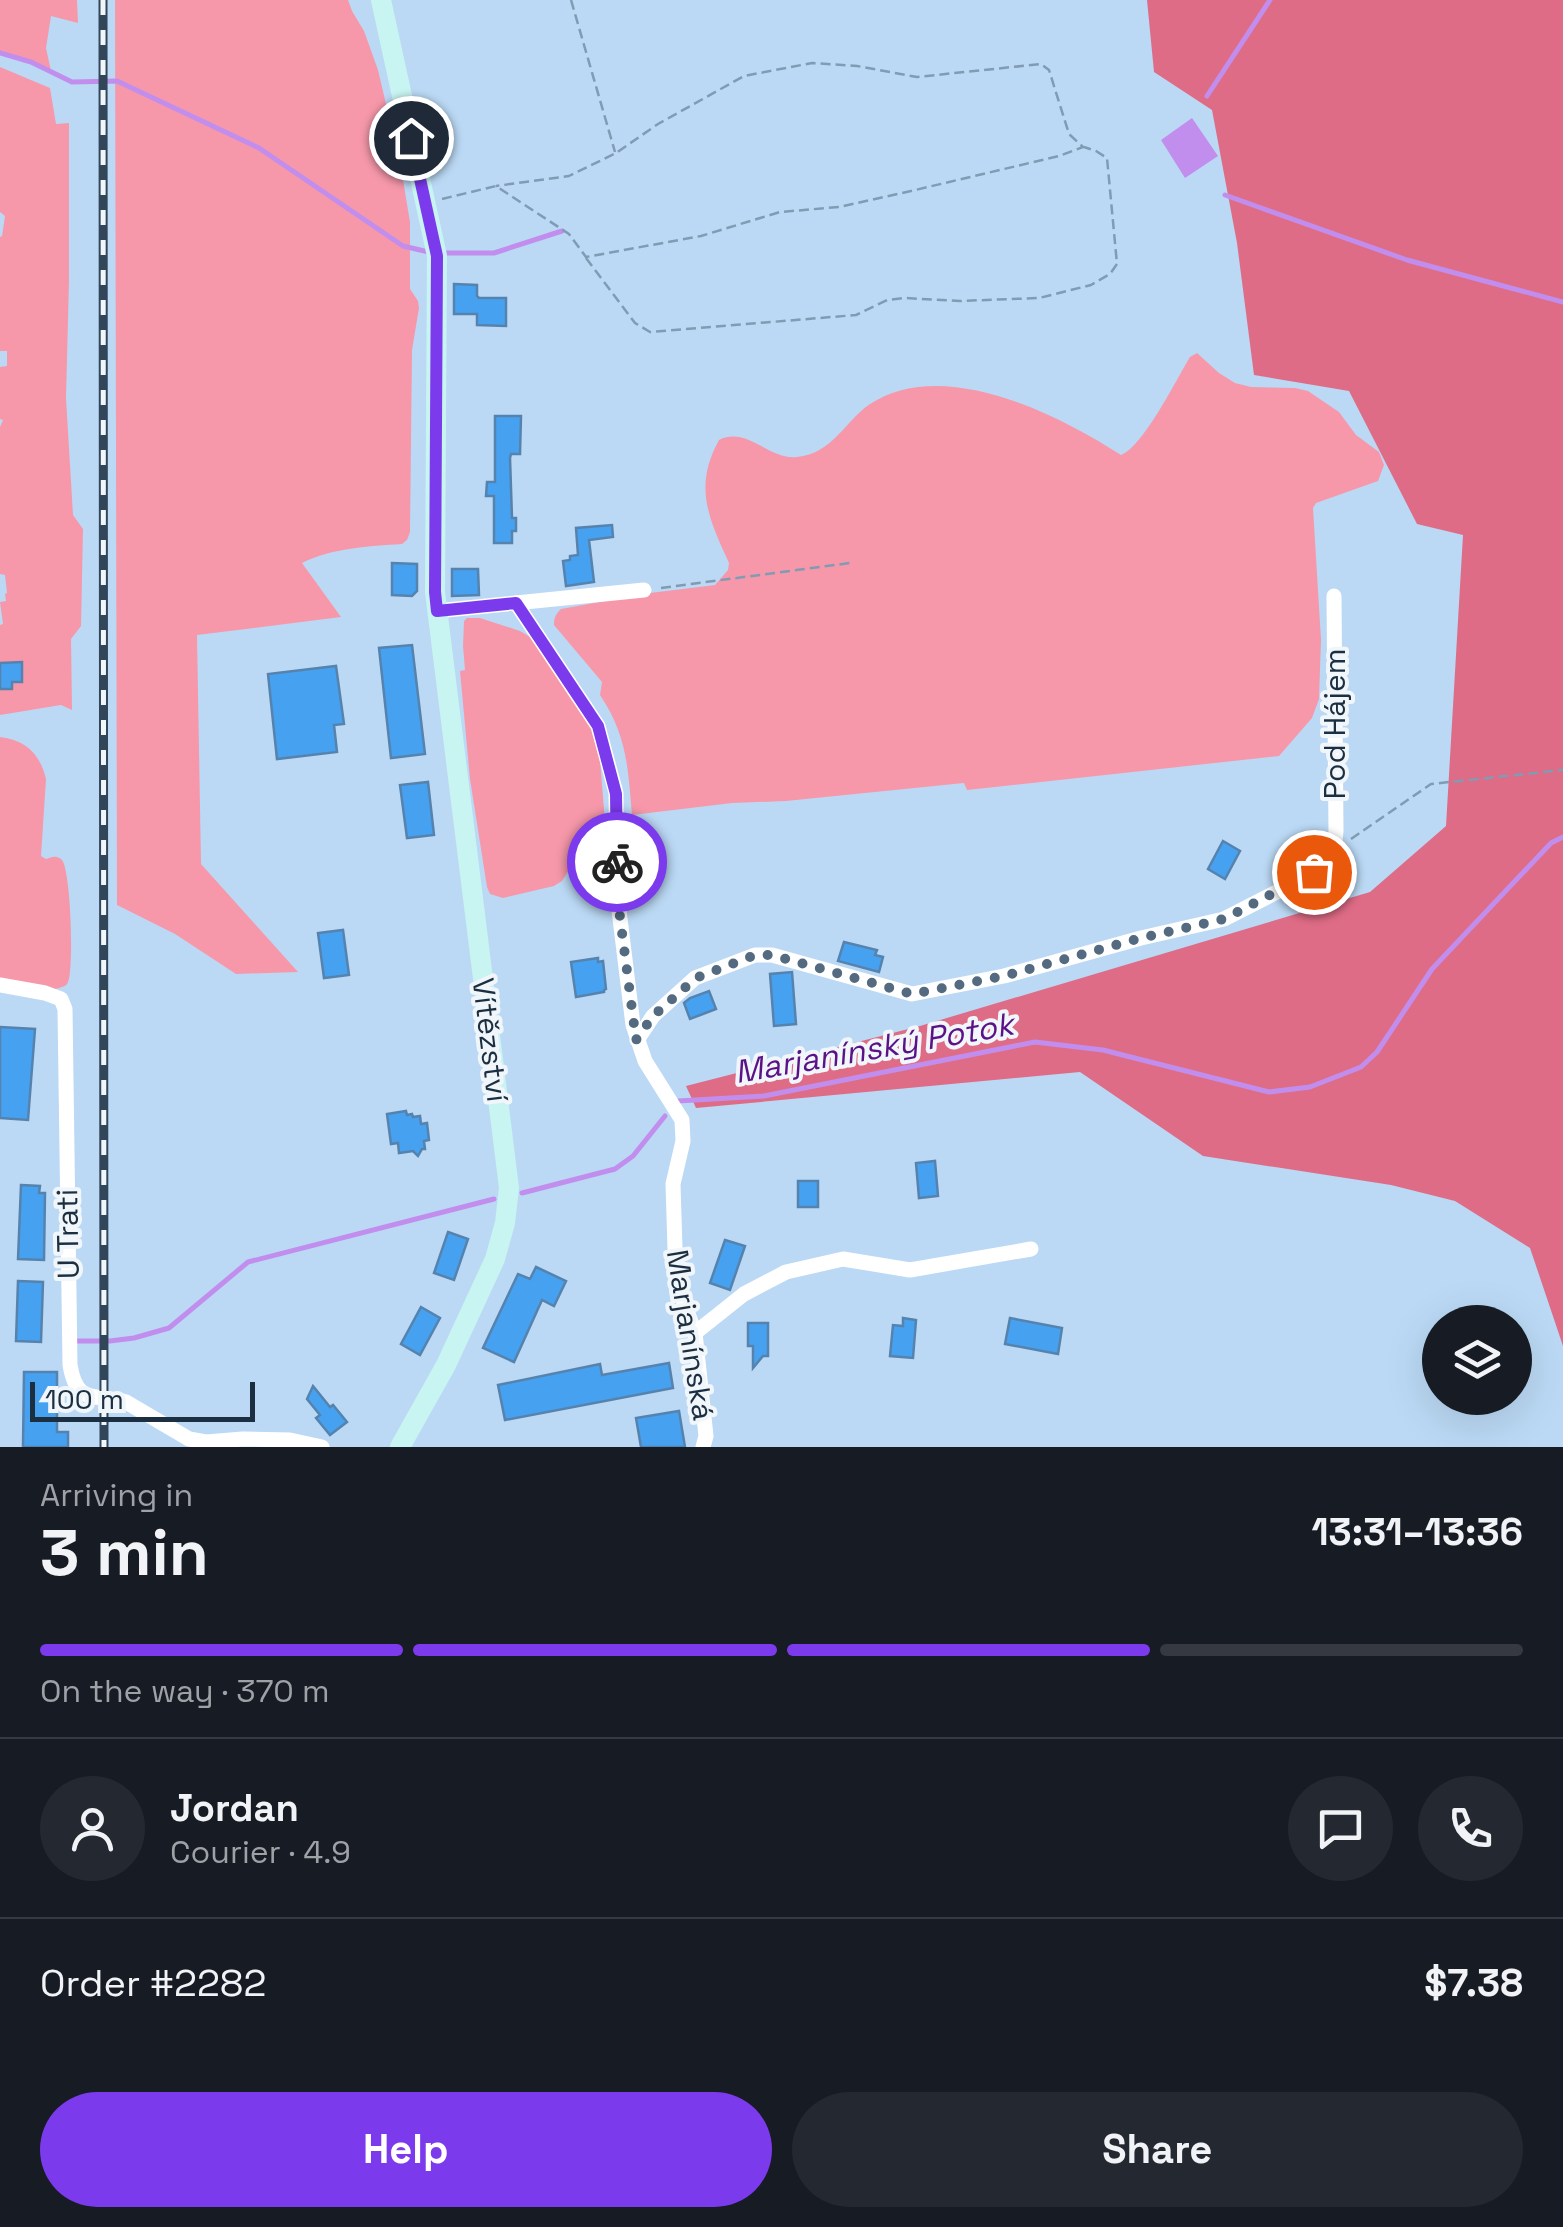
<!DOCTYPE html>
<meta charset="utf-8">
<style>
:root{--surface:#171b24;--page:#242831;--text:#f1f3f6;--muted:#9ea1a6;--line:#363941;--accent:#7c3aed}
body{margin:0;font-family:"Space Grotesk",sans-serif;background:var(--page);color:var(--text);height:100vh;display:flex;flex-direction:column;font-size:38px;white-space:nowrap}
*{box-sizing:border-box;margin:0}
p{font-size:32px;color:var(--muted)}
.icon{flex:none;width:55px;height:55px;fill:none;stroke:currentColor;stroke-width:2;stroke-linecap:round;stroke-linejoin:round}
.map{position:relative;height:1447px;overflow:hidden}
.details{display:flex;flex-direction:column;background:var(--surface);flex:1}
.details>*{flex:none}
.fabs{position:absolute;left:1422px;top:1305px;display:grid;gap:20px}
.fabs a{display:grid;place-items:center;width:110px;height:110px;border-radius:50%;background:var(--surface);box-shadow:0 10px 40px #0002;font-size:50px}
.scale{position:absolute;left:30px;bottom:25px;width:225px;box-sizing:border-box;padding-left:10px;border:5px solid #1b2f41;border-top:0;font-size:28px;line-height:35px;white-space:nowrap;color:#1b2f41;-webkit-text-stroke:8px #f1f6fb;paint-order:stroke}
.pin{position:absolute;display:grid;place-items:center;width:85px;height:85px;color:#fff;margin:-42px;border:5px solid #fff;border-radius:50%;box-shadow:0 2px 10px #0007}
.courier{position:absolute;display:grid;place-items:center;width:100px;height:100px;margin:-50px;border:8px solid #7c3aed;border-radius:50%;background:#fff;color:#222;box-shadow:0 2px 12px #0007}
.head em{font-style:normal;font-weight:600}
.head div{display:flex;flex-direction:column-reverse}
.head{display:flex;align-items:center;justify-content:space-between;height:170px;padding:0 40px}
h1{font-size:65px;font-weight:600;line-height:75px}
.bar{display:grid;grid-template-columns:repeat(4,1fr);gap:15px 10px;align-content:center;height:120px;padding:0 40px}
.bar i{height:12px;border-radius:8px;background:var(--line)}
.bar .current{background:var(--accent)}
.bar p{grid-column:span 4}
.line{display:flex;align-items:center;gap:25px;padding:0 40px;border-top:2px solid var(--line)}
.line div{flex:1}
.round{display:grid;place-items:center;flex:none;width:105px;height:105px;border-radius:52px;background:var(--page)}
.primary-button{display:flex;gap:20px;margin-top:auto;padding:20px 40px}
.primary-button a{flex:1;height:115px;border-radius:60px;background:var(--accent);color:#fff;font-size:40px;font-weight:600;line-height:115px;text-align:center}
.primary-button a+a{background:var(--page);color:var(--text)}
.map>svg:first-child{display:block}
.green{fill:#f698aa}
.forest{fill:#df6c86}
.water{fill:#c18eee}
.lines{fill:none;stroke-linecap:round;stroke-linejoin:round}
.stream{stroke:#c18eee;stroke-width:5}
.building{fill:#46a2f0;stroke:#5583ae;stroke-width:2.5}
.path{stroke:#809bb3;stroke-width:2.5;stroke-dasharray:10 5;stroke-linecap:butt}
.minor{stroke:#fff;stroke-width:15}
.secondary{stroke:#c8f4f1;stroke-width:20}
.rail-casing{stroke:#314659;stroke-width:9}
.rail{stroke:#f1f6fb;stroke-width:5;stroke-dasharray:15;stroke-linecap:butt}
.done{stroke:#536a80;stroke-width:10;stroke-dasharray:0 18}
.route{stroke:#7c3aed;stroke-width:12}
.labels{text-anchor:middle;stroke-width:8;stroke-linejoin:round;paint-order:stroke}
.street-label{font-size:30px;fill:#1b2f41;stroke:#f1f6fb}
.water-label{font-size:32px;font-style:italic;fill:#5a1286;stroke:#f1f6fb}
</style>
<div class="map">
<svg width="1563" height="1447" viewBox="0 0 1563 1447">
<rect width="100%" height="100%" fill="#bbd9f5"/>
<g class="green">
<polygon points="0,0 77,0 78,23 51,16 46,48 51,71 0,51"/>
<path d="M 115,0 L 348,0 L 352,11 L 364,31 L 378,70 L 401,168 L 410,222 L 410,289 L 418,301 L 419,308 L 412,350 L 410,532 L 407,540 L 402,544 C 369,546 332,548 302,563 L 341,617 L 197,635 L 201,864 L 298,972 L 236,974 L 175,934 L 117,905 Z"/>
<polygon points="0,67 50,88 56,124 69,123 69,280 66,398 73,515 83,529 81,626 71,639 72,710 61,705 0,715 0,625 3,624 0,602 6,601 5,594 7,593 5,575 0,574 0,427 3,420 0,419 0,367 7,366 7,351 0,351 0,237 2,236 5,216 0,212"/>
<path d="M 1197,353 L 1219,373 L 1235,383 L 1251,387 L 1295,388 L 1308,391 L 1339,412 L 1356,435 L 1379,452 L 1384,465 L 1378,481 L 1316,503 L 1313,508 L 1321,640 L 1319,699 L 1312,718 L 1279,756 L 967,790 L 964,783 L 786,801 L 732,803 L 632,815 C 628,768 627,735 600,695 L 602,682 L 554,625 C 554,617 556,614 561,609 L 650,593 L 715,585 L 728,570 L 729,563 C 709,519 693,487 719,440 C 748,426 768,460 797,457 C 832,454 845,421 870,404 C 943,356 1057,414 1121,455 C 1143,447 1176,380 1190,357 Z"/>
<polygon points="467,618 480,618 520,631 535,640 588,717 600,760 605,821 587,842 562,881 554,886 503,898 490,894 487,887 470,779 460,671 465,670 463,646 464,621"/>
<path d="M 0,737 C 26,740 40,754 46,779 L 41,856 L 46,859 C 52,857 55,855 61,859 C 71,865 74,970 68,982 C 67,985 65,986 62,987 C 45,994 18,985 0,982 Z"/>
</g>
<polygon class="forest" points="1147,0 1563,0 1563,1346 1530,1248 1455,1201 1391,1185 1203,1156 1080,1072 696,1108 686,1086 920,1026 1370,892 1446,826 1463,535 1417,524 1349,391 1254,375 1237,243 1212,110 1154,72"/>
<polygon class="water" points="1192,118 1218,156 1185,178 1161,140"/>
<g class="lines">
<g class="stream">
<polyline points="0,53 31,62 72,82 117,81 259,148 403,246 433,253"/>
<polyline points="1207,96 1270,0"/>
<polyline points="1225,195 1407,260 1563,302"/>
<polyline points="444,253 494,253 562,231"/>
<polyline points="678,1101 764,1096 1035,1042 1103,1050 1269,1092 1310,1087 1361,1067 1377,1052 1432,969 1551,843 1563,837"/>
<polyline points="522,1193 615,1169 633,1156 665,1116"/>
<polyline points="73,1341 110,1341 134,1338 169,1328 248,1262 494,1199"/>
</g>
</g>
<g class="building">
<polygon points="454,284 477,285 477,296 479,298 506,298 506,326 477,325 477,314 454,314"/>
<polygon points="495,416 521,416 520,454 511,454 510,458 512,518 516,518 516,531 512,531 512,543 494,543 494,496 486,496 487,482 495,482"/>
<polygon points="612,525 613,537 589,540 594,582 566,586 563,561 570,560 570,556 578,555 576,528"/>
<polygon points="392,563 417,564 417,591 412,596 392,595"/>
<polygon points="452,569 478,569 479,595 452,596"/>
<polygon points="412,645 425,754 391,758 379,648"/>
<polygon points="22,662 22,682 12,682 12,689 0,689 0,663"/>
<polygon points="336,666 344,724 334,725 337,752 277,759 268,674"/>
<polygon points="428,782 434,835 407,838 400,785"/>
<polygon points="1223,841 1240,851 1225,879 1208,869"/>
<polygon points="343,930 349,975 324,978 318,933"/>
<polygon points="844,942 877,950 875,955 883,957 879,972 838,961"/>
<polygon points="598,958 598,962 603,961 606,989 604,990 604,992 576,997 571,962"/>
<polygon points="792,972 796,1024 774,1026 770,974"/>
<polygon points="709,991 716,1009 690,1019 684,1003 690,998"/>
<polygon points="0,1027 35,1029 28,1120 0,1118"/>
<polygon points="406,1111 407,1115 412,1114 413,1117 420,1116 421,1124 427,1123 429,1140 424,1141 425,1149 422,1149 418,1156 413,1151 399,1153 398,1143 391,1144 387,1114"/>
<polygon points="935,1161 938,1196 919,1198 916,1163"/>
<rect x="798" y="1181" width="20" height="26"/>
<polygon points="21,1185 40,1186 39,1193 45,1193 44,1260 18,1259"/>
<polygon points="448,1232 468,1239 454,1280 434,1273"/>
<polygon points="725,1240 745,1246 730,1290 710,1283"/>
<polygon points="536,1267 566,1281 554,1306 542,1300 514,1362 483,1348 518,1274 530,1279"/>
<polygon points="18,1281 43,1282 41,1342 16,1341"/>
<polygon points="421,1307 440,1318 420,1355 401,1344"/>
<polygon points="903,1318 916,1320 913,1358 890,1356 893,1325 903,1326"/>
<polygon points="1010,1318 1062,1328 1058,1354 1005,1344"/>
<polygon points="748,1323 768,1323 768,1356 763,1356 753,1368 753,1346 748,1346"/>
<polygon points="669,1363 673,1388 505,1420 498,1385 600,1364 602,1375"/>
<polygon points="24,1372 57,1372 57,1432 68,1432 68,1447 23,1447"/>
<polygon points="313,1386 330,1407 333,1405 347,1422 330,1435 316,1418 320,1415 307,1399"/>
<polygon points="679,1411 685,1447 641,1447 636,1418"/>
</g>
<g class="lines">
<g class="path">
<polyline points="571,0 615,152"/>
<polyline points="442,199 496,186 569,234 586,257 701,236 780,212 839,207 911,191 1059,156 1083,147 1069,134 1049,70 1041,64 917,77 857,66 812,63 744,76 658,124 616,153 569,176 496,186"/>
<polyline points="586,258 635,323 650,332 856,315 887,300 905,298 960,301 1039,298 1091,285 1110,274 1117,264 1107,158 1096,151 1084,147"/>
<polyline points="661,588 850,563"/>
<polyline points="1351,839 1431,784 1563,770"/>
</g>
<g class="minor">
<polyline points="516,603 598,726 616,793 617,894 633,1025 645,1061 682,1120 683,1141 673,1184 676,1281 695,1333 706,1436 703,1447"/>
<polyline points="437,611 644,590"/>
<path d="M 0,985 L 45,993 L 61,999 L 65,1009 L 70,1365 C 77,1407 96,1393 126,1402 L 189,1439 L 206,1442 L 243,1439 L 290,1440 L 322,1447"/>
<polyline points="637,1040 653,1016 695,978 755,955 772,955 912,994 1004,976 1141,938 1224,919 1314,873 1334,851 1336,831 1334,596"/>
<polyline points="695,1333 744,1294 786,1272 843,1259 910,1270 1031,1249"/>
</g>
<polyline class="secondary" points="381,0 437,256 435,592 509,1188 505,1223 495,1259 446,1365 400,1447"/>
<defs>
<polyline id="rail" points="103,0 104,1447"/>
</defs>
<use href="#rail" class="rail-casing"/>
<use href="#rail" class="rail"/>
</g>
<g class="lines">
<polyline class="done" points="617,862 617,894 636,1040 653,1016 696,978 755,955 772,955 912,994 1004,976 1141,938 1224,919 1314,872"/>
<polyline class="route" points="411,138 437,256 435,592 437,611 516,603 598,726 616,794 617,862"/>
</g>
<g class="labels">
<g class="street-label">
<text transform="translate(1335 724) rotate(-90)" y="10">Pod Hájem</text>
<text transform="translate(490 1040) rotate(83)" y="10">Vítězství</text>
<text transform="translate(68 1234) rotate(-91)" y="10">U Trati</text>
<text transform="translate(690 1335) rotate(81)" y="10">Marjanínská</text>
</g>
<g class="water-label">
<text transform="translate(874 1048) rotate(-10)" y="11">Marjanínský Potok</text>
</g>
</g>
</svg>
<div class="fabs">
<a><svg class="icon" aria-label="layers" viewBox="0 0 24 24"><path d="M12 4l9 5-9 5-9-5zM3 14l9 5 9-5"/></svg></a>
</div>
<div class="scale">100 m</div>
<div class="pin" style="left:1314px;top:872px;background:#ea580c"><svg class="icon" aria-label="bag" viewBox="0 0 24 24"><path d="M5 8h14l-1 12H6zM9 8a3 3 0 0 1 6 0"/></svg></div>
<div class="pin" style="left:411px;top:138px;background:#1f2937"><svg class="icon" aria-label="home" viewBox="0 0 24 24"><path d="M3 11l9-7 9 7M6 9v11h12V9"/></svg></div>
<div class="courier" style="left:617px;top:862px"><svg class="icon" aria-label="bike" viewBox="0 0 24 24"><circle cx="6" cy="16" r="4"/><circle cx="18" cy="16" r="4"/><path d="M6 16l4-8h5l3 8M10 8l3 8H6M13 5h3"/></svg></div>
</div>
<section class="details">
<div class="head"><div><h1>3 min</h1><p>Arriving in</p></div><em>13:31–13:36</em></div>
<div class="bar"><i class="current"></i><i class="current"></i><i class="current"></i><i></i><p>On the way · 370 m</p></div>
<div class="line" style="height:180px"><a class="round"><svg class="icon" aria-label="person" viewBox="0 0 24 24"><circle cx="12" cy="8" r="4"/><path d="M4 21q1-7 8-7t8 7"/></svg></a><div><b>Jordan</b><p>Courier · 4.9</p></div><a class="round"><svg class="icon" aria-label="chat" viewBox="0 0 24 24"><path d="M4 5h16v11H9l-5 4z"/></svg></a><a class="round"><svg class="icon" aria-label="phone" viewBox="0 0 24 24"><path d="M5 4h4l2 5-3 2q2 4 5 5l2-3 5 2v4C11 20 4 13 5 4z"/></svg></a></div>
<div class="line" style="height:130px"><div>Order #2282</div><b>$7.38</b></div>
<div class="primary-button"><a>Help</a><a>Share</a></div>
</section>
